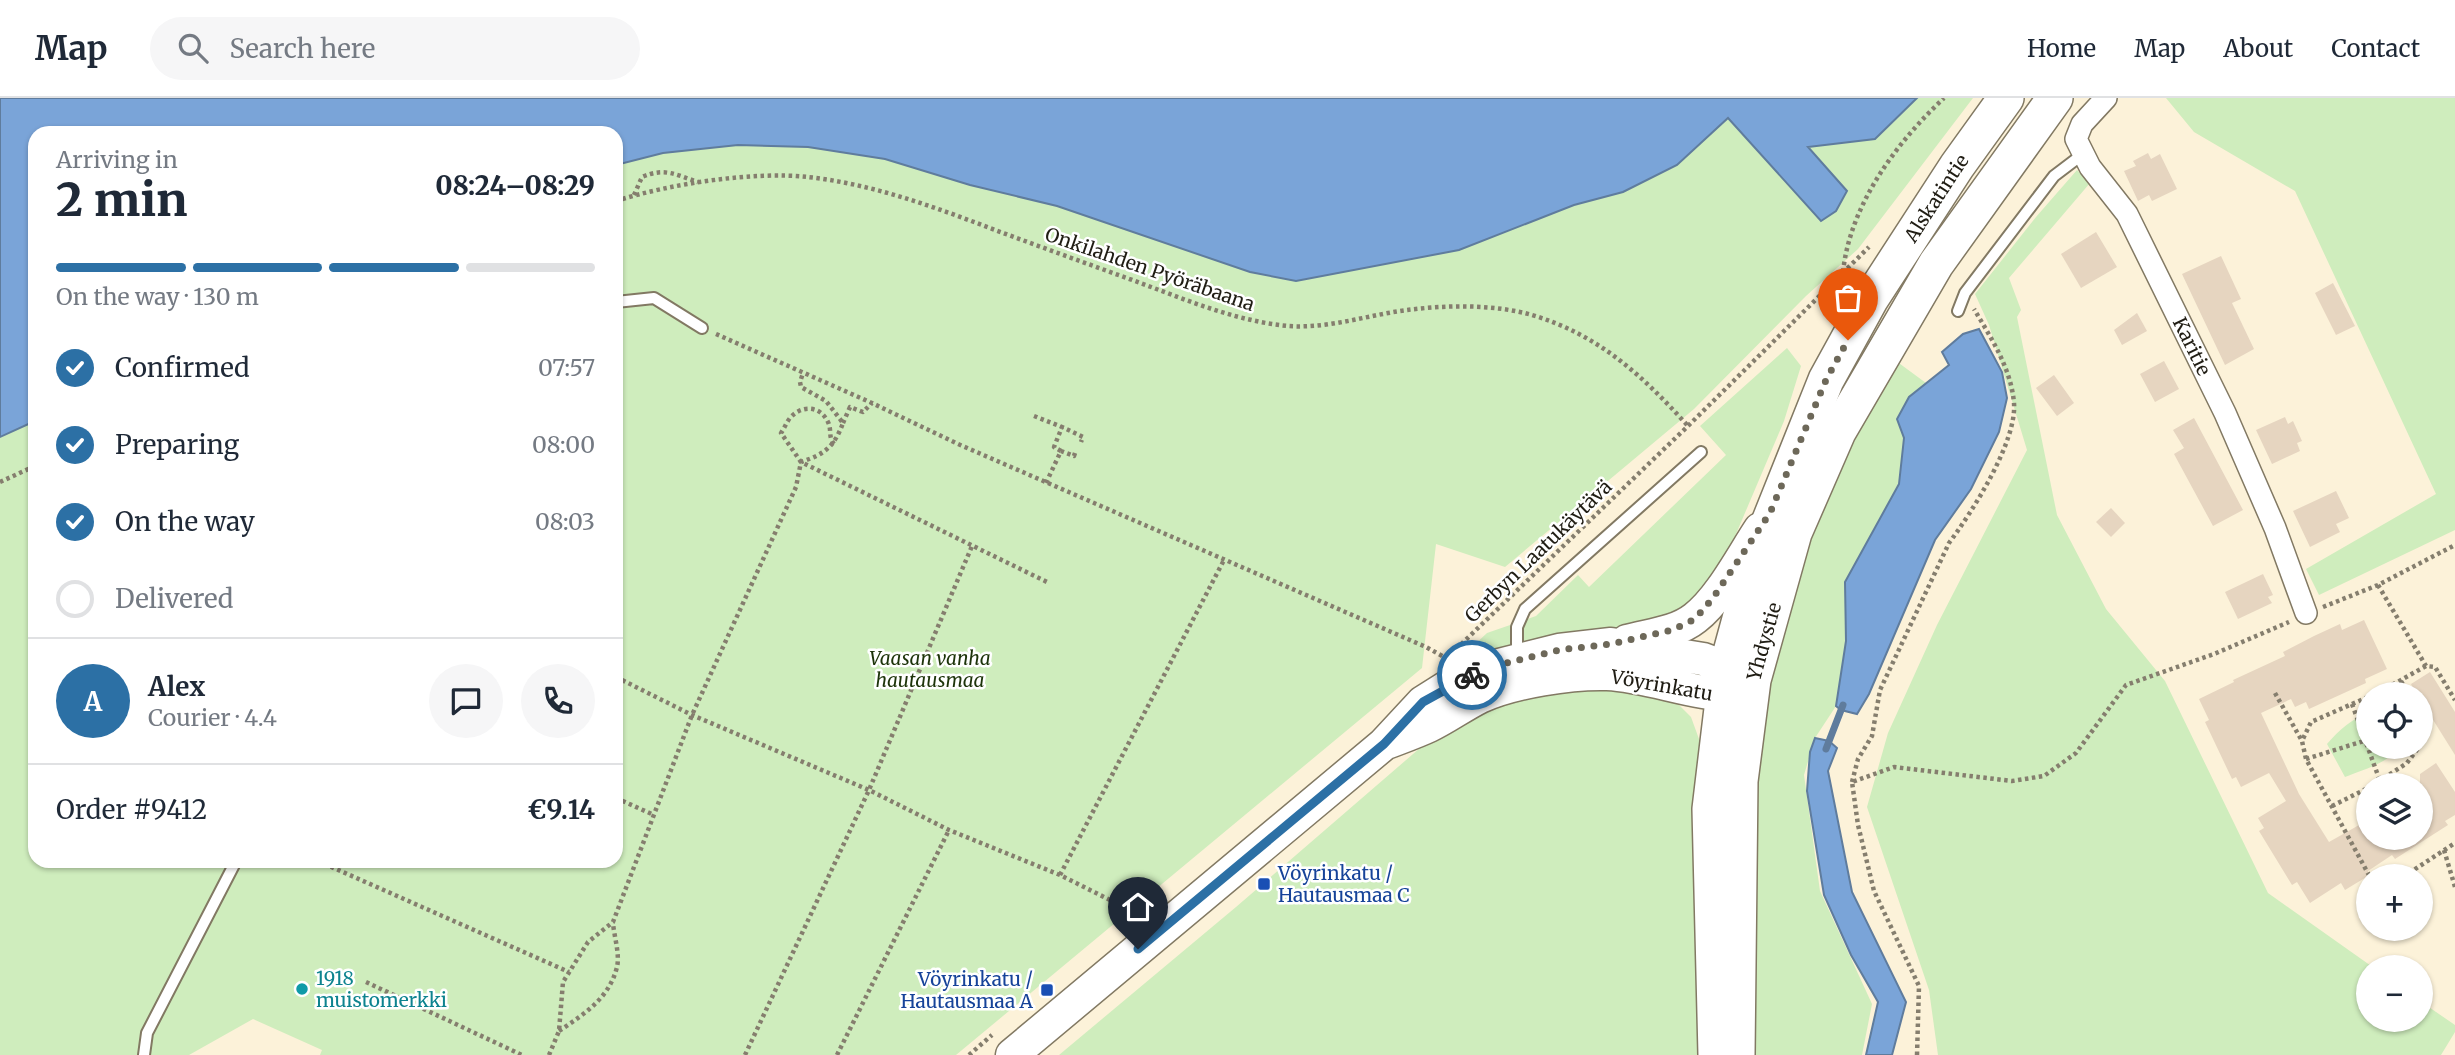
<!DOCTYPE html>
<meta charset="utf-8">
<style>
:root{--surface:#fff;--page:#f6f6f7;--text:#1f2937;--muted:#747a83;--line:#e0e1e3;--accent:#2c70a5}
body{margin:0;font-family:Merriweather,serif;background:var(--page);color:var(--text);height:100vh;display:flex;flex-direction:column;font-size:26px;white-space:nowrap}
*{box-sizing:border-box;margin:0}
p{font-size:23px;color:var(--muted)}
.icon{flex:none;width:38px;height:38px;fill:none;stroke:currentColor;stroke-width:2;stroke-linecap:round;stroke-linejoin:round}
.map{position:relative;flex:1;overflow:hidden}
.details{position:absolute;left:28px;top:28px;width:595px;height:742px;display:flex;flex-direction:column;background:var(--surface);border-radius:21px;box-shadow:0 2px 5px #0004}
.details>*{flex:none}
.tools{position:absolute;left:2356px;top:584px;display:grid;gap:14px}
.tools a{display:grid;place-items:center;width:77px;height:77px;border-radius:50%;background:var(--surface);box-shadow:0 2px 5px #0004;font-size:35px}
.pin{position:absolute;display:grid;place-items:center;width:60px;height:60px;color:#fff;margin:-72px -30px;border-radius:50% 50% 50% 0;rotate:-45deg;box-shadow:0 0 7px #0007}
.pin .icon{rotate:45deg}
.courier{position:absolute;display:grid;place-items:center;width:70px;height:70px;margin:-35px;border:5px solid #2c70a5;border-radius:50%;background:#fff;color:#222;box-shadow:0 2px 9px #0007}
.overview em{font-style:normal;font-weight:800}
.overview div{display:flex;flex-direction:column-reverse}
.overview{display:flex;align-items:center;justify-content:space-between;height:119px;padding:0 28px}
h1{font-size:46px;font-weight:800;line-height:52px}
.bar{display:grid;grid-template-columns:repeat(4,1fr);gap:10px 7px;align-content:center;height:84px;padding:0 28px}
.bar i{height:9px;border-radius:5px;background:var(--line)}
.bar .active{background:var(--accent)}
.bar p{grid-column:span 4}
.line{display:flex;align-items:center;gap:18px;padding:0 28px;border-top:2px solid var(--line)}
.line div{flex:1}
.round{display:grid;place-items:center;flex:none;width:74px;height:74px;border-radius:37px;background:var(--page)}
ol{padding:0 28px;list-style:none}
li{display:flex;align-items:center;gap:21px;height:77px}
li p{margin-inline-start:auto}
li .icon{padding:7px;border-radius:50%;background:var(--accent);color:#fff;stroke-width:4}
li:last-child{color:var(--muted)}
li i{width:38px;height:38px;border:4px solid var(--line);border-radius:50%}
header{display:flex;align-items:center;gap:42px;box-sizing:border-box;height:98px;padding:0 35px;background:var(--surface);border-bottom:2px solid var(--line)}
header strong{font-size:33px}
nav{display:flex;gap:38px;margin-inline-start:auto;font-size:24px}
.search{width:490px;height:63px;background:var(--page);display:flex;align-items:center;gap:18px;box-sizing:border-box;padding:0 24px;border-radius:38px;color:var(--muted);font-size:26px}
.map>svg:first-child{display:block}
.green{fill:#cfedbd}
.water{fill:#7aa4d8;stroke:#5f7c9d;stroke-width:2}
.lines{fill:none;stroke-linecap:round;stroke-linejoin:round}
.stream{stroke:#5f7c9d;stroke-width:7}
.building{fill:#e6d5c0}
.lane-casing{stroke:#827963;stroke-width:14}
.street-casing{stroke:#827963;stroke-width:24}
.secondary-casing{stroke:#827963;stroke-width:35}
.primary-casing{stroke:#827963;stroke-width:38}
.path{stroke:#857e6e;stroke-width:4.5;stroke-dasharray:3.5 3.5;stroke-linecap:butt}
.lane{stroke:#fff;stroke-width:10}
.street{stroke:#fff;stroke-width:21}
.secondary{stroke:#fff;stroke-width:32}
.primary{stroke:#fff;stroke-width:35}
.done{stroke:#6d6859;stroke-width:7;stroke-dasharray:0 12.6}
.route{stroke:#2c70a5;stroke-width:9}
.transit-dot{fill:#1a4fb4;stroke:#fff;stroke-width:2.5}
.culture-dot{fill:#0f9aa8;stroke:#fff;stroke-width:2.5}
.labels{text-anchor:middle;stroke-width:5;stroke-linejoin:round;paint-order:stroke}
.street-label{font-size:19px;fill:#201d14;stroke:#fff}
.park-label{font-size:19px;font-style:italic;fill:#1d340a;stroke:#fff}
.transit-label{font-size:19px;fill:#164399;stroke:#fff;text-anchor:start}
.culture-label{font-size:19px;fill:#0d838f;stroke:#fff;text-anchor:start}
</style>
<header>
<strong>Map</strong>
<div class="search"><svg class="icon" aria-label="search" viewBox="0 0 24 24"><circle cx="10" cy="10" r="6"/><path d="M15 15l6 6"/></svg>Search here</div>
<nav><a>Home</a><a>Map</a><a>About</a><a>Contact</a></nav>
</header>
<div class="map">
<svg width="2455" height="957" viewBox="0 0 2455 957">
<rect width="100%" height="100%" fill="#fcf2d9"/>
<g class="green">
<polygon points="1917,0 1973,0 1858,151 1806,198 1694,311 1505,469 1436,446 1422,570 956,957 320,957 322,952 253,921 189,957 0,957 0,339 35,323 35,763 616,763 616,67 663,55 738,47 808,49 885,61 970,87 1057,108 1250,174 1296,183 1623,94 1677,67 1728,20 1807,49 1844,45 1875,41"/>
<polygon points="2166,0 2455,0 2455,432 2319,497 2306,471 2436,396 2295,93 2194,34"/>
<polygon points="2077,72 2090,85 2009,180 2021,212 2017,219 2057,417 2106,511 2165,583 2268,795 2374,870 2368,870 2368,922 2420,922 2420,903 2455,927 2455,934 2441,957 1938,957 1929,892 1867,709 1888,635 1937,527 2027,352 1989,227 1975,196 2036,119"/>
<polygon points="1787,250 1801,268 1784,323 1722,469 1702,493 1684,508 1661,519 1437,582 1487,535 1536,518 1578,477 1589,489 1726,357 1700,328"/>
<polygon points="1892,260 1926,285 1909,299 1899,386 1845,484 1846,543 1836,608 1815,640 1804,677 1820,793 1872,906 1862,957 1751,957 1758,675 1773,570 1812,431"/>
<polygon points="1599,586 1674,602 1691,619 1699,641 1699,886 1701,957 1059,957 1236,809 1435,637 1474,613 1527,596"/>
<path d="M 2368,615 L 2368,649 L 2399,649 C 2389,665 2362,672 2345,679 L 2327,646 C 2339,632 2350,622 2368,615 Z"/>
</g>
<g class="water">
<polygon points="0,0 1917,0 1875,41 1808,49 1847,93 1836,113 1821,123 1728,20 1677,67 1623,94 1574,107 1459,152 1296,183 1250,174 1057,108 970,87 885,61 808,49 738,47 663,55 616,67 616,35 35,35 35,323 0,339"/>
<polygon points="1979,231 2002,274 2007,300 1999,334 1971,391 1935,442 1869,596 1857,616 1841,612 1836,608 1846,543 1845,484 1899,386 1904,340 1897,321 1909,299 1949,267 1942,254 1963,236"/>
<polygon points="1815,640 1829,643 1837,650 1828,673 1852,794 1906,904 1892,957 1866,957 1878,904 1851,857 1824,797 1807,693 1810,654"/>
</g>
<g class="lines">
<polyline class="stream" points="1826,651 1843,607"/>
</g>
<g class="building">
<polygon points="2148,55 2151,61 2160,56 2177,91 2152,103 2149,97 2138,103 2124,73 2136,68 2133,63"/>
<polygon points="2096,134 2117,169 2081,190 2061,156"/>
<polygon points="2221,158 2241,201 2232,205 2254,251 2225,267 2182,176"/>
<polygon points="2333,185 2355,228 2336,237 2315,195"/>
<polygon points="2137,215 2147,233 2122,247 2114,232"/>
<polygon points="2164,263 2179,291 2155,304 2140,276"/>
<polygon points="2054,277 2074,305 2057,318 2036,290"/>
<polygon points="2285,319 2288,326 2293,323 2302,343 2297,345 2300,353 2272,366 2256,332"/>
<polygon points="2194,320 2243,412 2213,428 2174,356 2184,350 2173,332"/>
<polygon points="2336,393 2349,420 2336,426 2340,434 2310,449 2293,413"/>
<polygon points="2111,410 2125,425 2111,439 2096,424"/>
<polygon points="2263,476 2273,497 2268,499 2272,505 2238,521 2225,494"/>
<polygon points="2364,522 2387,571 2365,581 2366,585 2309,611 2306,604 2295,609 2291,601 2261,615 2299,696 2329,744 2368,722 2368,740 2420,740 2420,676 2436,665 2455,694 2455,717 2445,723 2448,727 2395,761 2392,757 2368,773 2368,778 2345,792 2341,785 2310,805 2297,784 2292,787 2259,733 2264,730 2258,720 2286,703 2269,675 2241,689 2236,679 2232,681 2205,624 2209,622 2199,601 2234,584 2233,582 2285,558 2283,554 2314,538 2340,526 2342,532"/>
<polygon points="2430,574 2455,614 2455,657 2420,601 2420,597 2417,597 2411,586"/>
</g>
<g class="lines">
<defs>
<g id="lane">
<polyline points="616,204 654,200 702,230"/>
<polyline points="1958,213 1965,195 2054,78 2083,56"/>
<polyline points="1517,560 1517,529 1525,511 1701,354"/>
<polyline points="144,957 147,935 236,763"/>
</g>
<g id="street">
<path id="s1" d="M 2106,0 L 2082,26 L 2076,41 L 2090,69 L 2127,116 L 2225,315 L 2275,430 L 2306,515"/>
</g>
<g id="secondary">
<path d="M 1627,543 C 1649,537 1676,535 1695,520 C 1720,501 1742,458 1760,431"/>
<path d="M 1012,957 L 1384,646 L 1423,604 L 1450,587 L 1483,571 L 1559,552 L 1611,546 L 1703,561 L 1743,576 L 1753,582 L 1739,597 C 1694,598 1651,578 1607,576 C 1571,575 1513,584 1480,599 C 1462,608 1446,620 1429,628 C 1414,635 1399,640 1384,646"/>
</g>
<g id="primary">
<path id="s2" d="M 1716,957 L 1710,711 L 1727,569 L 1760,447 L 1826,282 L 1870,202 L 1957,68 L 2006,0"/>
<path id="s3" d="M 1737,957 L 1740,683 L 1753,582 L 1794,435 L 1838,334 L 1936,166 L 2055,0"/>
</g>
</defs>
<use href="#lane" class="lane-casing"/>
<use href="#street" class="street-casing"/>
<use href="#secondary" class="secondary-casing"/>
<use href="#primary" class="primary-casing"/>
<g class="path">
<path d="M 634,97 L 642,79 C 665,69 676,77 698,84"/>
<path d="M 616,103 C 669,86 753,73 808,79 C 872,86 935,109 995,132 C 1041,149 1088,166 1135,183 C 1184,201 1235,223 1288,228 C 1328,231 1368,217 1407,212 C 1447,207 1493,206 1532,217 C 1599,237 1642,277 1688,328"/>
<path d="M 1843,174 C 1850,107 1896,45 1944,0"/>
<polyline points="716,236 872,305 958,346 1426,549 1446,560"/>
<polyline points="1034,318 1062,329"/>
<polyline points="843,325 850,309 863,314 872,305"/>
<path d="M 834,346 C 828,339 832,332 828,324 C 820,307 801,307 790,320 C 786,325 784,331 781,335 L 801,364 L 1049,485"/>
<polyline points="1061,353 1054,349 1062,329 1083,339 1081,344"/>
<polyline points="0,384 35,368"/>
<polyline points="1046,385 1061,353 1074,358 1076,352"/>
<polyline points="2378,487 2426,568"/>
<polyline points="2323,509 2378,487 2455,447"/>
<polyline points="1451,556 1688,328 1869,149"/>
<polyline points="616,579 692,617 869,692 949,732 1060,777 1138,816"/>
<polyline points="2401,583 2409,597"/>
<polyline points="2275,595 2302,643"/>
<polyline points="2374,597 2426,568 2435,569 2455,602"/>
<polyline points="2368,599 2311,624 2302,643 2306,661 2370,779"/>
<polyline points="2352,606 2380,683"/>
<polyline points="2420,618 2424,629 2420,648"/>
<polyline points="2306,661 2367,642"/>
<path d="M 1852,684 L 1858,661 L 1872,638 L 1880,592 L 1949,445 C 1972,414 2017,344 2014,305 C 2011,270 1991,240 1974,211"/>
<polyline points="2372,688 2407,665 2419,649"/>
<polyline points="616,700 654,717"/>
<polyline points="2332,708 2368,690"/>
<polyline points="2444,752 2455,789"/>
<polyline points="318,763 569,874"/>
<polyline points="1060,777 1224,462"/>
<polyline points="2403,779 2455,745"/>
<polyline points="366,884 522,957"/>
<path d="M 559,933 C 584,916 609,901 617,869 C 620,856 614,838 613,825"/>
<path d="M 549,957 L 559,933 L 563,884 L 588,844 L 613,824 L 692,617 L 796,389 L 801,364 C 825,356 834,349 843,325 L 826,303 L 801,289 L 800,284 L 803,275"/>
<polyline points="745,957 869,692 972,448"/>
<polyline points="837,957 949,732"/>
<polyline points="969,957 992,937"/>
<polyline points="1917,957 1919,888 1874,793 1858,727 1852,684 1894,669 2012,683 2044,678 2076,655 2126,587 2214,556 2289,524"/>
</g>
<use href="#lane" class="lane"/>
<use href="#street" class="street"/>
<use href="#secondary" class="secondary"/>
<use href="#primary" class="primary"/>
</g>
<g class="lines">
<polyline class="done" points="1472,577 1483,571 1559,552 1611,546 1672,532 1695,521 1713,500 1770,415 1826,282 1848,242"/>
<polyline class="route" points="1138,851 1384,646 1423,604 1472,577"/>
</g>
<g class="transit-dot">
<rect x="1257" y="779" width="14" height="14" rx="3.5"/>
<rect x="1040" y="885" width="14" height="14" rx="3.5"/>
</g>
<circle class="culture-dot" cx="302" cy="891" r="7"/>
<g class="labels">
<g class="street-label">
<text dy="7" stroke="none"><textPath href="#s2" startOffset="906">Alskatintie</textPath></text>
<text transform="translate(1150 171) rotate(19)" y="7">Onkilahden Pyöräbaana</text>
<text dy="7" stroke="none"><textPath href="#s1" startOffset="290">Karitie</textPath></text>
<text transform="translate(1538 453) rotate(-44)" y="7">Gerbyn Laatukäytävä</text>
<text dy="7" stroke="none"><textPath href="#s3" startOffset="416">Yhdystie</textPath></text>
<text transform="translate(1662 587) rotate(10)" y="7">Vöyrinkatu</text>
</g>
<g class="park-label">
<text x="930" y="567">Vaasan vanha<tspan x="930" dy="22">hautausmaa</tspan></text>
</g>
<g class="transit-label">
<text x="1278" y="782">Vöyrinkatu /<tspan x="1278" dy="22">Hautausmaa C</tspan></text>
<text x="1033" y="888" text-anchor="end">Vöyrinkatu /<tspan x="1033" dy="22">Hautausmaa A</tspan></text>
</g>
<g class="culture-label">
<text x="316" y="887">1918<tspan x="316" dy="22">muistomerkki</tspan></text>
</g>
</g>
</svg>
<div class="tools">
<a><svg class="icon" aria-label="locate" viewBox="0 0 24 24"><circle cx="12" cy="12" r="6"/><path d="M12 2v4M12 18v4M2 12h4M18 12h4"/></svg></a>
<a><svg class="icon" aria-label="layers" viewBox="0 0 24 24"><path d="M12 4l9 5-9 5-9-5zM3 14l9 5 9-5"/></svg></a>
<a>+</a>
<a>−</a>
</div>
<div class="pin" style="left:1848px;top:242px;background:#ea580c"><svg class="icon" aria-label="bag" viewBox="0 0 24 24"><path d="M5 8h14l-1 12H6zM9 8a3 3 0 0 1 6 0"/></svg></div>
<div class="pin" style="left:1138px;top:851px;background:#1f2937"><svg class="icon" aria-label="home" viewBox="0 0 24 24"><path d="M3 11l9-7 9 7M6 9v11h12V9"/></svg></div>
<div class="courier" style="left:1472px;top:577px"><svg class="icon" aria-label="bike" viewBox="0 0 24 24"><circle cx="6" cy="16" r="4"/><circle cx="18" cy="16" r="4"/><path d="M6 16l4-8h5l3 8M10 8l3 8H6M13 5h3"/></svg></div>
<section class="details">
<div class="overview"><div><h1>2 min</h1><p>Arriving in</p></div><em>08:24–08:29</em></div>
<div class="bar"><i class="active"></i><i class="active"></i><i class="active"></i><i></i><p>On the way · 130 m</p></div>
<ol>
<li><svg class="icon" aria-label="check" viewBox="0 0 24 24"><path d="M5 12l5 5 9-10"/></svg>Confirmed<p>07:57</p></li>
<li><svg class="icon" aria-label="check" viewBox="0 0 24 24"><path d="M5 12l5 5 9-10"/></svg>Preparing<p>08:00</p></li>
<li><svg class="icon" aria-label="check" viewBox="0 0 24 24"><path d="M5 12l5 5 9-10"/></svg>On the way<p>08:03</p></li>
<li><i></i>Delivered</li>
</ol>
<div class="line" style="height:126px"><b class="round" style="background:var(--accent);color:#fff">A</b><div><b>Alex</b><p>Courier · 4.4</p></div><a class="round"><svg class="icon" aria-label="chat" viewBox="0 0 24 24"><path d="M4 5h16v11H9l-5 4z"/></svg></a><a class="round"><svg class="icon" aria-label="phone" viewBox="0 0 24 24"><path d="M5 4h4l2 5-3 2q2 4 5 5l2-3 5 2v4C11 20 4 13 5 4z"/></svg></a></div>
<div class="line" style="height:91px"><div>Order #9412</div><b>€9.14</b></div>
</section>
</div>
